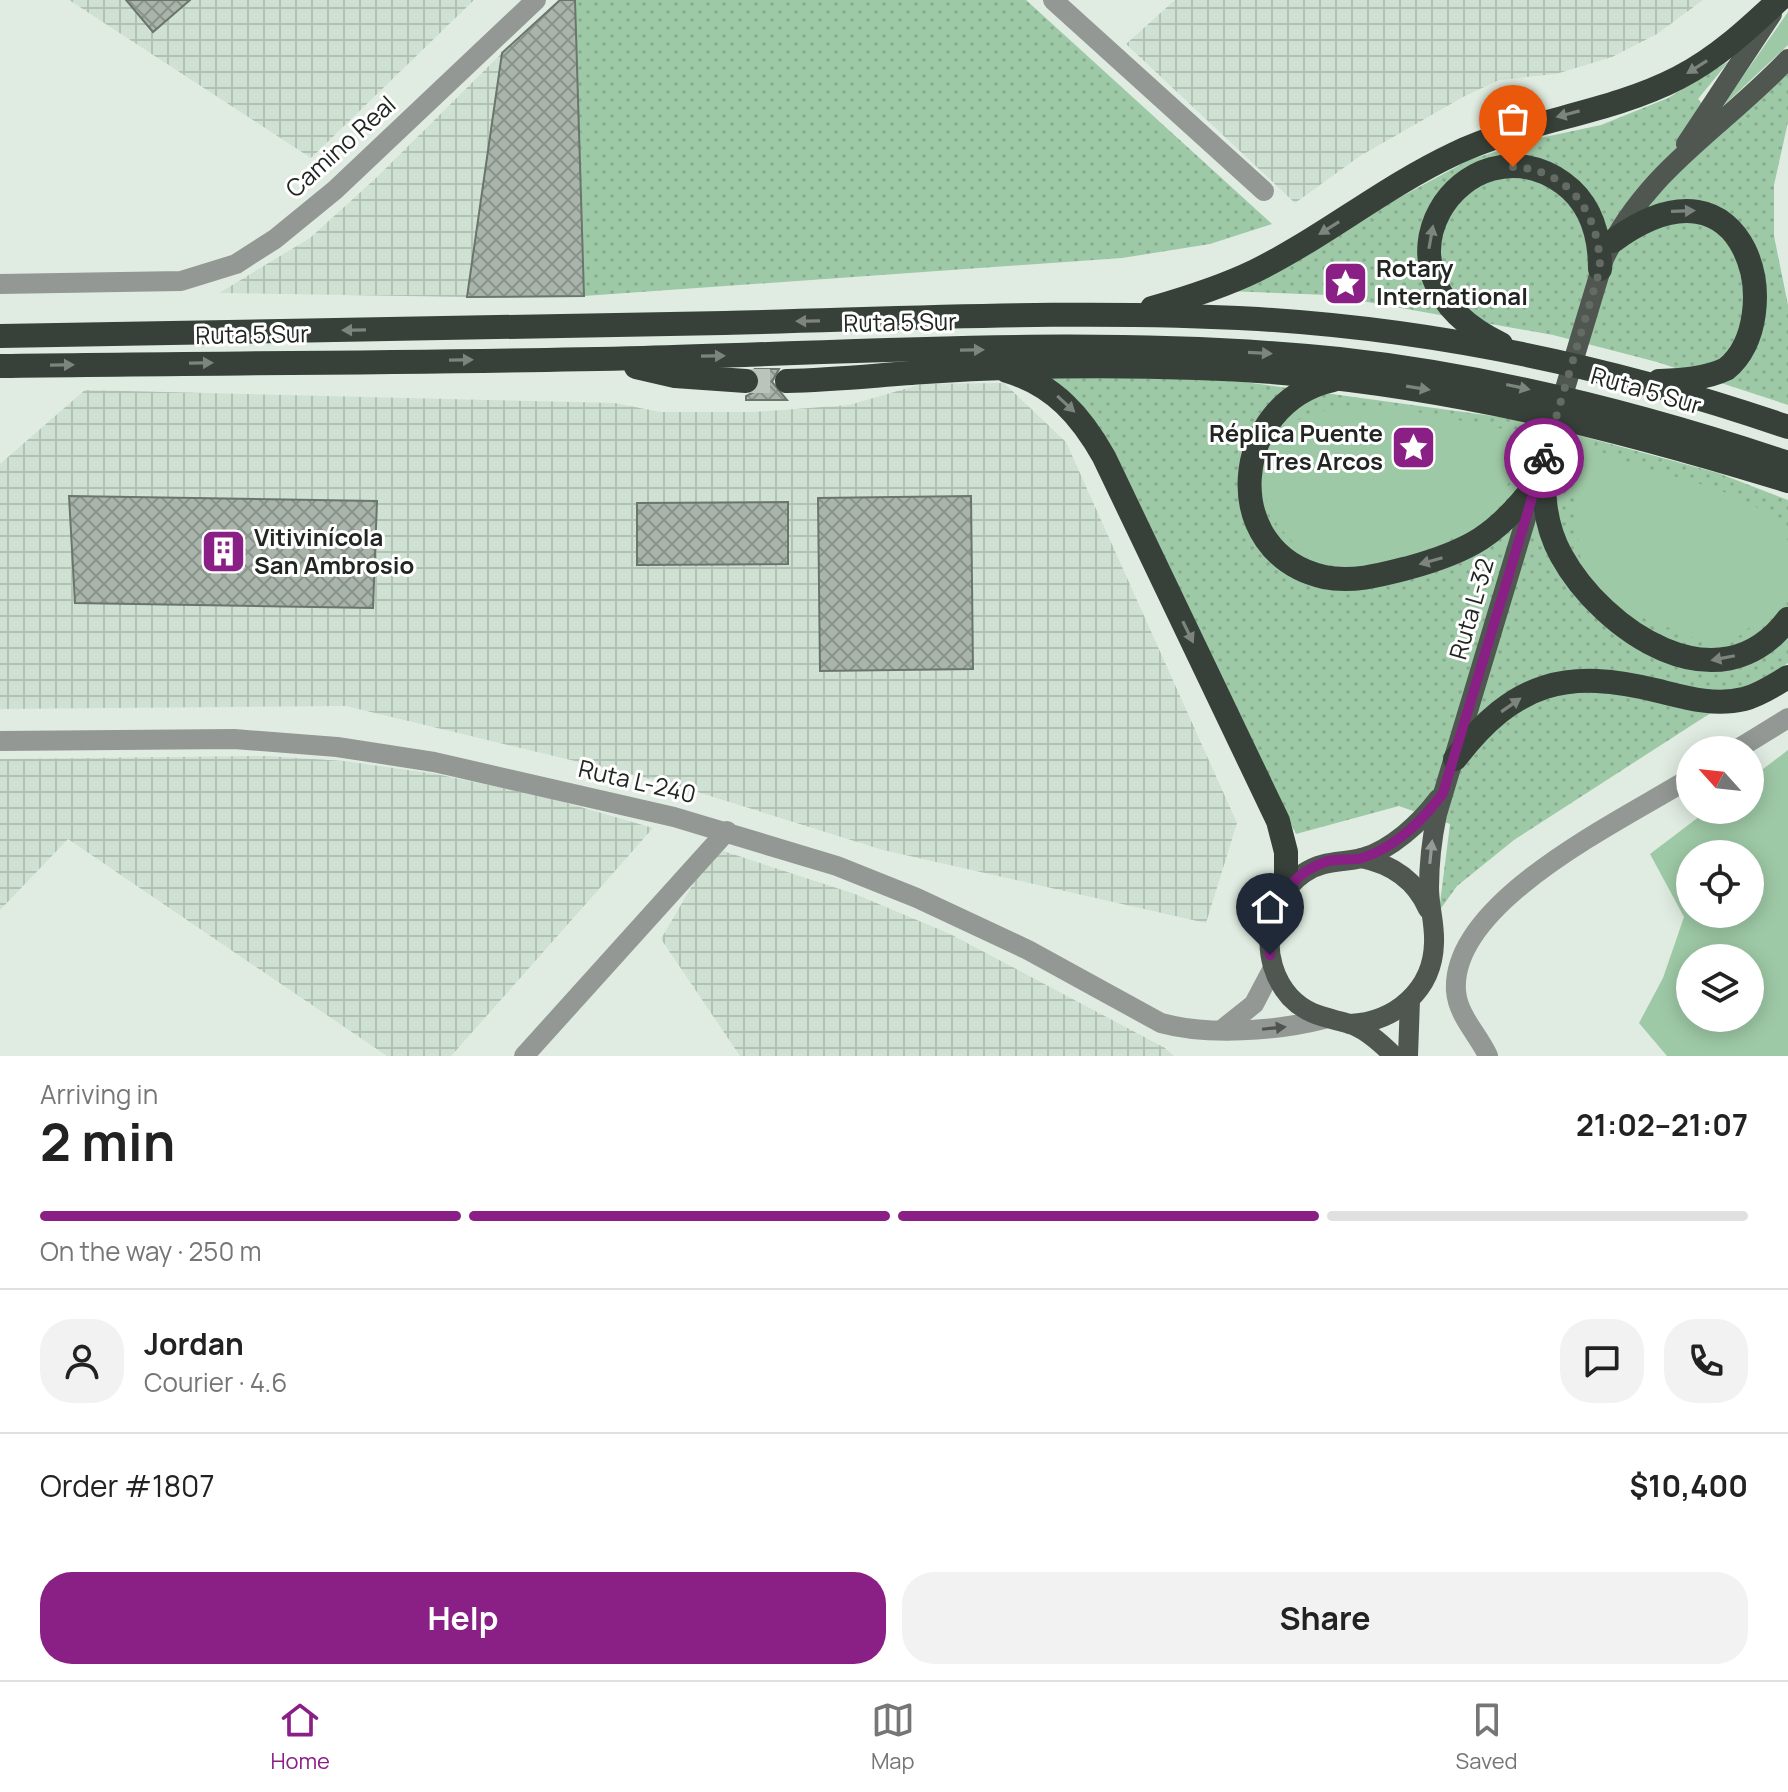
<!DOCTYPE html>
<meta charset="utf-8">
<style>
:root{--surface:#fff;--page:#f2f2f2;--text:#222;--muted:#767676;--line:#e0e0e0;--accent:#8a2085}
body{margin:0;font-family:Manrope,sans-serif;background:var(--page);color:var(--text);height:100vh;display:flex;flex-direction:column;font-size:30px;white-space:nowrap}
*{box-sizing:border-box;margin:0}
p{font-size:26px;color:var(--muted)}
.icon{flex:none;width:44px;height:44px;fill:none;stroke:currentColor;stroke-width:2;stroke-linecap:round;stroke-linejoin:round}
.map{position:relative;height:1056px;overflow:hidden}
.details{display:flex;flex-direction:column;background:var(--surface);flex:1}
.details>*{flex:none}
.needle{width:52px;rotate:297deg}
.controls{position:absolute;left:1676px;top:736px;display:grid;gap:16px}
.controls a{display:grid;place-items:center;width:88px;height:88px;border-radius:50%;background:var(--surface);box-shadow:0 4px 20px #0003;font-size:40px}
.pin{position:absolute;display:grid;place-items:center;width:68px;height:68px;color:#fff;margin:-82px -34px;border-radius:50% 50% 50% 0;rotate:-45deg;box-shadow:0 0 8px #0007}
.pin .icon{rotate:45deg}
.courier{position:absolute;display:grid;place-items:center;width:80px;height:80px;margin:-40px;border:6px solid #8a2085;border-radius:50%;background:#fff;color:#222;box-shadow:0 2px 10px #0007}
.headline em{font-style:normal;font-weight:700}
.headline div{display:flex;flex-direction:column-reverse}
.headline{display:flex;align-items:center;justify-content:space-between;height:136px;padding:0 40px}
h1{font-size:52px;font-weight:700;line-height:60px}
.bar{display:grid;grid-template-columns:repeat(4,1fr);gap:12px 8px;align-content:center;height:96px;padding:0 40px}
.bar i{height:10px;border-radius:6px;background:var(--line)}
.bar .on{background:var(--accent)}
.bar p{grid-column:span 4}
.line{display:flex;align-items:center;gap:20px;padding:0 40px;border-top:2px solid var(--line)}
.line div{flex:1}
.round{display:grid;place-items:center;flex:none;width:84px;height:84px;border-radius:32px;background:var(--page)}
.cta{display:flex;gap:16px;margin-top:auto;padding:16px 40px}
.cta a{flex:1;height:92px;border-radius:32px;background:var(--accent);color:#fff;font-size:32px;font-weight:700;line-height:92px;text-align:center}
.cta a+a{background:var(--page);color:var(--text)}
.tab-bar{display:flex;justify-content:space-around;align-items:center;height:112px;border-top:2px solid var(--line);background:var(--surface);font-size:22px;color:var(--muted)}
.tab-bar a{display:grid;justify-items:center;gap:4px}
.tab-bar .on{color:var(--accent)}
.map>svg:first-child{display:block}
.industrial{fill:url(#industrial-grid)}
.grass{fill:url(#grass-dots)}
.green{fill:#9ec9a6;fill-rule:evenodd}
.building{fill:url(#building-cross-hatch);stroke:#6a756c;stroke-width:2}
.lines{fill:none;stroke-linecap:round;stroke-linejoin:round}
.highway-tunnel{stroke:#bac4bb;stroke-width:24;stroke-dasharray:24 12;stroke-linecap:butt}
.minor{stroke:#939894;stroke-width:20}
.major{stroke:#4f5750;stroke-width:20}
.highway{stroke:#374139;stroke-width:24}
.oneway{fill:#7d847e}
.oneway2{fill:#959a96}
.oneway3{fill:#4f5450}
.done{stroke:#646b65;stroke-width:8;stroke-dasharray:0 14.4}
.route{stroke:#8a2085;stroke-width:10}
.labels{text-anchor:middle;stroke-width:6;stroke-linejoin:round;paint-order:stroke}
.street-label{font-size:24px;fill:#212622;stroke:#fff}
.poi-label{font-size:24px;font-weight:bold;fill:#212622;stroke:#fff;text-anchor:start}
</style>
<div class="map">
<svg width="1788" height="1056" viewBox="0 0 1788 1056">
<defs>
<pattern id="industrial-grid" width="8" height="8" patternUnits="userSpaceOnUse" patternTransform="scale(2)"><rect width="8" height="8" fill="#cfe1d2"/><path d="M0 4h8M4 0v8" fill="none" stroke="#b1c1b4"/></pattern>
<pattern id="grass-dots" width="8" height="8" patternUnits="userSpaceOnUse" patternTransform="scale(2)"><rect width="8" height="8" fill="#9ec9a6"/><path d="M2 2h.1M6 6h.1" fill="none" stroke="#88ac8f" stroke-width="1.8" stroke-linecap="round"/></pattern>
<pattern id="building-cross-hatch" width="8" height="8" patternUnits="userSpaceOnUse" patternTransform="scale(2)"><rect width="8" height="8" fill="#a9b5ab"/><path d="M0 0l8 8M0 8l8-8" fill="none" stroke="#89938b"/></pattern>
</defs>
<rect width="100%" height="100%" fill="#e0ece1"/>
<g class="industrial">
<polygon points="69,0 474,0 311,158"/>
<polygon points="1175,0 1703,0 1657,34 1612,57 1556,74 1499,80 1463,97 1360,156 1295,203 1126,44"/>
<polygon points="502,53 467,297 219,293 310,238 376,178"/>
<polygon points="1004,383 1066,442 1237,823 1206,923 883,850 675,785 346,706 0,709 0,464 85,390 615,403 660,412 754,412 849,405 922,384"/>
<polygon points="267,756 344,761 436,774 546,797 653,828 451,1056 387,1056 68,839 0,910 0,759"/>
<polygon points="714,848 855,894 950,934 1165,1048 1174,1056 740,1056 661,939"/>
</g>
<g class="grass">
<polygon points="575,0 1026,0 1272,224 1210,244 1122,258 584,296"/>
<polygon points="1729,61 1698,99 1723,130 1788,67 1788,122 1774,185 1774,236 1788,305 1788,405 1657,362 1553,335 1328,295 1227,291 1469,160 1540,138 1601,125 1668,98"/>
<polygon points="1037,374 1215,378 1522,420 1718,473 1788,500 1788,663 1514,840 1457,886 1439,911 1450,824 1399,806 1296,834 1112,453"/>
</g>
<g class="green">
<polygon points="1788,12 1788,45 1720,109"/>
<polygon points="1402,409 1533,435 1506,488 1478,527 1412,556 1352,571 1306,557 1277,524 1263,492 1266,455 1284,425 1326,410"/>
<path d="M 1566,433 C 1584,442 1602,453 1621,461 C 1658,475 1777,494 1788,541 C 1788,557 1788,579 1788,596 L 1722,650 L 1631,612 L 1581,561 Z"/>
<path d="M 1788,750 L 1788,1056 L 1667,1056 L 1639,1023 L 1663,978 L 1684,917 L 1650,854 L 1708,810 L 1750,810 L 1750,779 ZM 1750,854 L 1750,914 L 1690,914 L 1690,854 ZM 1750,958 L 1750,1018 L 1690,1018 L 1690,958 Z"/>
</g>
<g class="building">
<polygon points="126,0 190,0 153,32"/>
<polygon points="560,0 575,0 584,296 467,297 502,53"/>
<polygon points="755,369 779,369 772,382 787,400 746,400 746,396 758,390 761,383"/>
<polygon points="69,496 377,501 373,608 75,603"/>
<polygon points="971,496 973,669 820,671 818,498"/>
<polygon points="788,502 788,564 637,565 637,503"/>
</g>
<g class="lines">
<polyline class="highway-tunnel" points="746,381 787,381"/>
<g class="minor">
<polyline points="1053,0 1264,191"/>
<polyline points="0,284 181,281 236,264 275,239 335,190 536,0"/>
<path d="M 0,741 L 234,739 L 337,747 L 434,762 L 674,817 L 837,866 L 917,898 L 1028,950 L 1161,1023 C 1208,1036 1277,1031 1324,1019"/>
<polyline points="1736,750 1788,718"/>
<polyline points="1224,1028 1254,1004 1273,968"/>
<polyline points="524,1056 727,831"/>
<path d="M 1488,1056 C 1478,1034 1458,1016 1456,991 C 1450,901 1623,820 1690,778"/>
</g>
<g class="major">
<polyline points="1686,144 1772,14"/>
<path d="M 1361,858 C 1391,864 1415,879 1428,909"/>
<path d="M 1350,1024 C 1395,1022 1433,990 1434,943 C 1435,924 1429,906 1429,888 C 1429,863 1432,838 1437,814 L 1604,259 C 1647,168 1722,129 1788,59"/>
<path d="M 1394,1056 C 1382,1044 1366,1029 1350,1024 C 1326,1017 1308,1016 1290,997 C 1258,961 1264,901 1304,873 C 1323,860 1341,863 1362,858 C 1391,850 1421,822 1438,799"/>
<polyline points="1408,1056 1410,1000"/>
</g>
<g class="highway">
<path d="M 1613,241 C 1750,141 1788,320 1726,369 C 1705,379 1681,380 1659,381"/>
<path d="M 1152,308 C 1187,298 1222,287 1255,271 C 1324,237 1384,187 1454,154 C 1526,120 1608,114 1678,78 C 1717,58 1748,29 1779,0"/>
<path d="M 0,336 C 241,331 483,328 724,323 C 901,319 1080,309 1258,319 C 1438,330 1617,368 1788,427"/>
<path d="M 1501,344 C 1352,273 1466,114 1563,183 C 1592,204 1600,236 1600,269"/>
<path d="M 0,366 C 214,363 429,363 643,358 C 873,352 1109,335 1339,359 C 1493,376 1642,414 1788,463"/>
<polyline points="636,367 675,376 746,381"/>
<path d="M 1007,371 C 1054,385 1081,416 1104,457 L 1278,821 L 1286,852 L 1286,891"/>
<path d="M 1333,380 C 1229,403 1218,553 1324,577 C 1352,583 1381,575 1408,568 C 1470,551 1497,535 1536,484"/>
<path d="M 787,381 C 833,380 879,375 925,372 C 1016,366 1107,365 1197,368 C 1401,374 1594,421 1788,481"/>
<path d="M 1544,459 C 1543,493 1544,524 1561,555 C 1602,630 1719,711 1788,619"/>
<path d="M 1455,759 C 1515,681 1567,668 1659,691 C 1687,698 1715,706 1744,699 C 1760,695 1774,685 1788,677"/>
</g>
</g>
<defs><path id="oneway-solid" d="M-6-.8H1V-3.2L6.5 0L1 3.2V.8H-6Z" transform="scale(2)"/></defs>
<g class="oneway">
<use href="#oneway-solid" transform="translate(1697 67) rotate(148)"/>
<use href="#oneway-solid" transform="translate(1568 114) rotate(165)"/>
<use href="#oneway-solid" transform="translate(1683 211) rotate(-2)"/>
<use href="#oneway-solid" transform="translate(1329 228) rotate(148)"/>
<use href="#oneway-solid" transform="translate(1431 237) rotate(-80)"/>
<use href="#oneway-solid" transform="translate(808 321) rotate(179)"/>
<use href="#oneway-solid" transform="translate(354 330) rotate(179)"/>
<use href="#oneway-solid" transform="translate(972 350) rotate(-1)"/>
<use href="#oneway-solid" transform="translate(1260 353) rotate(3)"/>
<use href="#oneway-solid" transform="translate(713 356) rotate(-1)"/>
<use href="#oneway-solid" transform="translate(461 360) rotate(-1)"/>
<use href="#oneway-solid" transform="translate(201 363) rotate(-1)"/>
<use href="#oneway-solid" transform="translate(62 365) rotate(-1)"/>
<use href="#oneway-solid" transform="translate(1518 387) rotate(12)"/>
<use href="#oneway-solid" transform="translate(1418 388) rotate(9)"/>
<use href="#oneway-solid" transform="translate(1066 404) rotate(43)"/>
<use href="#oneway-solid" transform="translate(1431 561) rotate(164)"/>
<use href="#oneway-solid" transform="translate(1188 632) rotate(64)"/>
<use href="#oneway-solid" transform="translate(1723 658) rotate(169)"/>
<use href="#oneway-solid" transform="translate(1511 705) rotate(-35)"/>
</g>
<use class="oneway2" href="#oneway-solid" transform="translate(1431 852) rotate(-84)"/>
<use class="oneway3" href="#oneway-solid" transform="translate(1274 1028) rotate(-6)"/>
<g class="lines">
<path class="done" d="M 1513,167 C 1570,169 1600,215 1600,269 L 1544,458"/>
<path class="route" d="M 1270,955 C 1267,915 1285,876 1325,862 C 1337,858 1351,861 1362,858 C 1395,848 1424,819 1443,793 L 1544,458"/>
</g>
<defs>
<symbol id="sight-square" viewBox="-11 -11 22 22"><rect x="-9" y="-9" width="18" height="18" rx="4" fill="#8a2085" stroke="#fff"/><path d="M0-6L1.8-2.2L6-1.7L2.9 1.2L3.7 5.4L0 3.3L-3.7 5.4L-2.9 1.2L-6-1.7L-1.8-2.2Z" fill="#fff"/></symbol>
<symbol id="building-square" viewBox="-11 -11 22 22"><rect x="-9" y="-9" width="18" height="18" rx="4" fill="#8a2085" stroke="#fff"/><path d="M-4-6H4V6H1V3H-1V6H-4ZM-2.5-4.3h1.7v1.8h-1.7ZM.8-4.3h1.7v1.8H.8ZM-2.5-1h1.7V.8h-1.7ZM.8-1h1.7V.8H.8Z" fill="#fff"/></symbol>
</defs>
<g fill-rule="evenodd">
<use href="#sight-square" x="1320" y="258" width="51" height="51"/>
<use href="#sight-square" x="1388" y="422" width="51" height="51"/>
<use href="#building-square" x="198" y="526" width="51" height="51"/>
</g>
<g class="labels">
<g class="street-label">
<text transform="translate(341 147) rotate(-42)" y="8">Camino Real</text>
<text transform="translate(900 323) rotate(-1)" y="8">Ruta 5 Sur</text>
<text transform="translate(252 335) rotate(-1)" y="8">Ruta 5 Sur</text>
<text transform="translate(1646 391) rotate(16)" y="8">Ruta 5 Sur</text>
<text transform="translate(1472 609) rotate(-74)" y="8">Ruta L-32</text>
<text transform="translate(637 782) rotate(13)" y="8">Ruta L-240</text>
</g>
<g class="poi-label">
<text x="1376" y="277">Rotary<tspan x="1376" dy="28">International</tspan></text>
<text x="1383" y="442" text-anchor="end">Réplica Puente<tspan x="1383" dy="28">Tres Arcos</tspan></text>
<text x="254" y="546">Vitivinícola<tspan x="254" dy="28">San Ambrosio</tspan></text>
</g>
</g>
</svg>
<div class="controls">
<a><svg class="needle" viewBox="-14 -14 28 28"><path d="M0-13l5 13h-10z" fill="#e53935"/><path d="M0 13l5-13h-10z" fill="#767676"/></svg></a>
<a><svg class="icon" aria-label="locate" viewBox="0 0 24 24"><circle cx="12" cy="12" r="6"/><path d="M12 2v4M12 18v4M2 12h4M18 12h4"/></svg></a>
<a><svg class="icon" aria-label="layers" viewBox="0 0 24 24"><path d="M12 4l9 5-9 5-9-5zM3 14l9 5 9-5"/></svg></a>
</div>
<div class="pin" style="left:1513px;top:167px;background:#ea580c"><svg class="icon" aria-label="bag" viewBox="0 0 24 24"><path d="M5 8h14l-1 12H6zM9 8a3 3 0 0 1 6 0"/></svg></div>
<div class="pin" style="left:1270px;top:955px;background:#1f2937"><svg class="icon" aria-label="home" viewBox="0 0 24 24"><path d="M3 11l9-7 9 7M6 9v11h12V9"/></svg></div>
<div class="courier" style="left:1544px;top:458px"><svg class="icon" aria-label="bike" viewBox="0 0 24 24"><circle cx="6" cy="16" r="4"/><circle cx="18" cy="16" r="4"/><path d="M6 16l4-8h5l3 8M10 8l3 8H6M13 5h3"/></svg></div>
</div>
<section class="details">
<div class="headline"><div><h1>2 min</h1><p>Arriving in</p></div><em>21:02–21:07</em></div>
<div class="bar"><i class="on"></i><i class="on"></i><i class="on"></i><i></i><p>On the way · 250 m</p></div>
<div class="line" style="height:144px"><a class="round"><svg class="icon" aria-label="person" viewBox="0 0 24 24"><circle cx="12" cy="8" r="4"/><path d="M4 21q1-7 8-7t8 7"/></svg></a><div><b>Jordan</b><p>Courier · 4.6</p></div><a class="round"><svg class="icon" aria-label="chat" viewBox="0 0 24 24"><path d="M4 5h16v11H9l-5 4z"/></svg></a><a class="round"><svg class="icon" aria-label="phone" viewBox="0 0 24 24"><path d="M5 4h4l2 5-3 2q2 4 5 5l2-3 5 2v4C11 20 4 13 5 4z"/></svg></a></div>
<div class="line" style="height:104px"><div>Order #1807</div><b>$10,400</b></div>
<div class="cta"><a>Help</a><a>Share</a></div>
</section>
<nav class="tab-bar">
<a class="on"><svg class="icon" aria-label="home" viewBox="0 0 24 24"><path d="M3 11l9-7 9 7M6 9v11h12V9"/></svg>Home</a>
<a><svg class="icon" aria-label="map" viewBox="0 0 24 24"><path d="M3 6l6-2 6 2 6-2v14l-6 2-6-2-6 2zM9 4v14M15 6v14"/></svg>Map</a>
<a><svg class="icon" aria-label="saved" viewBox="0 0 24 24"><path d="M7 4h10v16l-5-4-5 4z"/></svg>Saved</a>
</nav>
